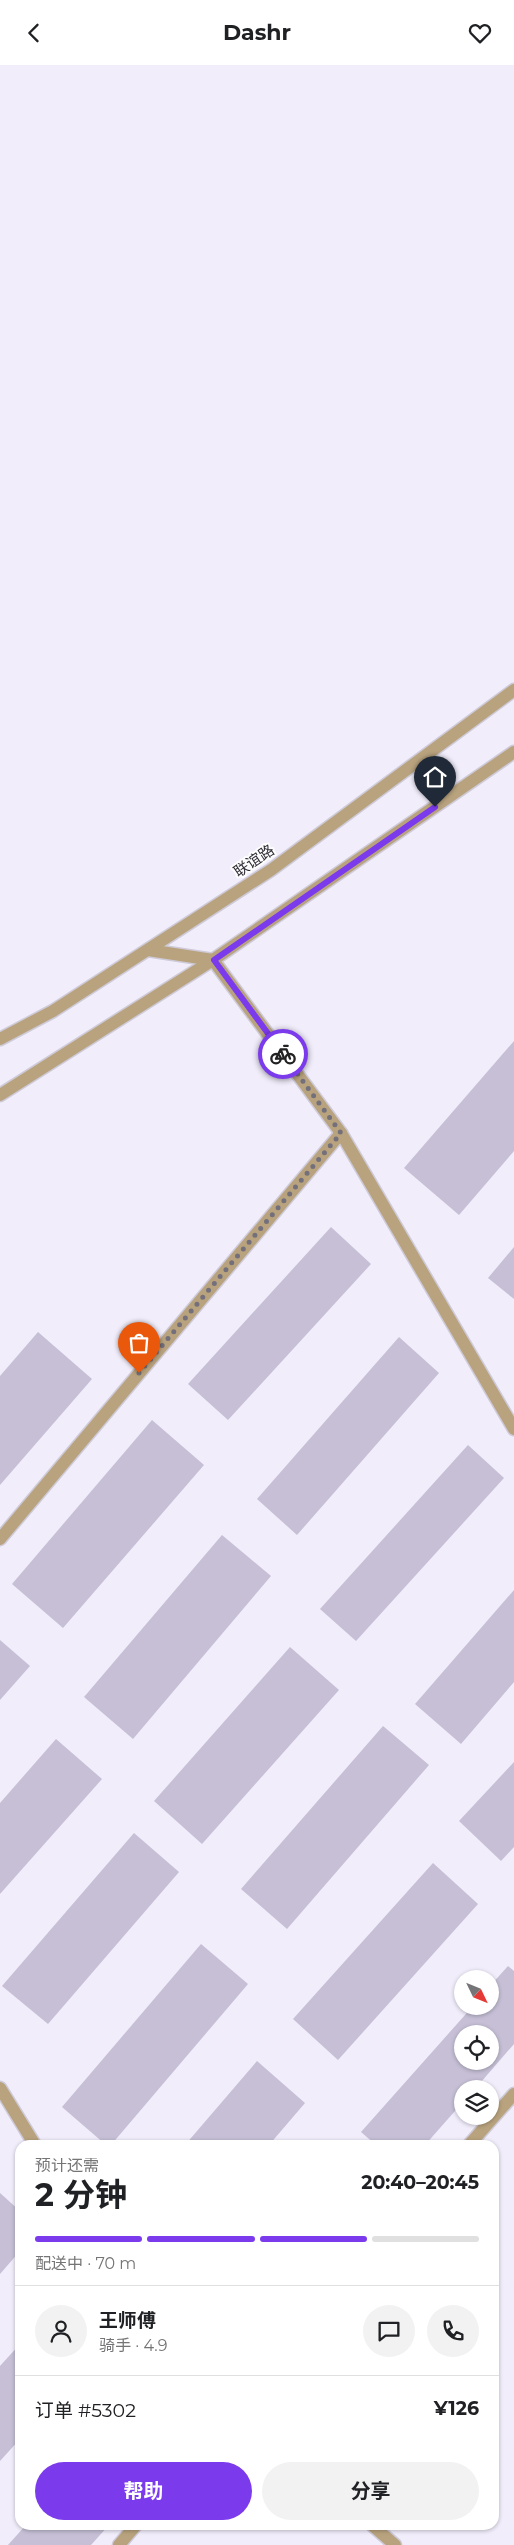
<!DOCTYPE html>
<html lang="zh">
<meta charset="utf-8">
<style>
:root{--surface:#fff;--page:#f2f2f2;--text:#202124;--muted:#757577;--line:#e0e0e0;--accent:#7c3aed}
body{margin:0;font-family:Montserrat,"Noto Sans SC",sans-serif;background:var(--page);color:var(--text);height:100vh;display:flex;flex-direction:column;font-size:19px;white-space:nowrap}
*{box-sizing:border-box;margin:0}
p{font-size:16px;color:var(--muted)}
.icon{flex:none;width:28px;height:28px;fill:none;stroke:currentColor;stroke-width:2;stroke-linecap:round;stroke-linejoin:round}
.map{position:relative;flex:1;overflow:hidden}
.drawer{position:absolute;left:15px;top:2075px;width:484px;height:390px;display:flex;flex-direction:column;background:var(--surface);border-radius:15px;box-shadow:0 1px 4px #0004}
.drawer>*{flex:none}
.needle{width:32px;rotate:133deg}
.buttons{position:absolute;left:454px;top:1905px;display:grid;gap:10px}
.buttons a{display:grid;place-items:center;width:45px;height:45px;border-radius:50%;background:var(--surface);box-shadow:0 1px 4px #0004;font-size:25px}
.pin{position:absolute;display:grid;place-items:center;width:42px;height:42px;color:#fff;margin:-51px -21px;border-radius:50% 50% 50% 0;rotate:-45deg;box-shadow:0 0 5px #0007}
.pin .icon{rotate:45deg}
.courier{position:absolute;display:grid;place-items:center;width:50px;height:50px;margin:-25px;border:4px solid #7c3aed;border-radius:50%;background:#fff;color:#222;box-shadow:0 1px 6px #0007}
.summary em{font-style:normal;font-weight:700}
.summary div{display:flex;flex-direction:column-reverse}
.summary{display:flex;align-items:center;justify-content:space-between;height:85px;padding:0 20px}
h1{font-size:32px;font-weight:700;line-height:38px}
.bar{display:grid;grid-template-columns:repeat(4,1fr);gap:8px 5px;align-content:center;height:60px;padding:0 20px}
.bar i{height:6px;border-radius:4px;background:var(--line)}
.bar .active{background:var(--accent)}
.bar p{grid-column:span 4}
.line{display:flex;align-items:center;gap:12px;padding:0 20px;border-top:1px solid var(--line)}
.line div{flex:1}
.round{display:grid;place-items:center;flex:none;width:52px;height:52px;border-radius:26px;background:var(--page)}
.cta{display:flex;gap:10px;margin-top:auto;padding:10px 20px}
.cta a{flex:1;height:58px;border-radius:30px;background:var(--accent);color:#fff;font-size:20px;font-weight:700;line-height:58px;text-align:center}
.cta a+a{background:var(--page);color:var(--text)}
header{display:flex;justify-content:space-between;align-items:center;height:65px;padding:0 20px;background:var(--surface);font-size:22px;font-weight:700}
.map>svg:first-child{display:block}
.building{fill:#c6bfd6;fill-rule:evenodd}
.lines{fill:none;stroke-linecap:round;stroke-linejoin:round}
.minor-casing{stroke:#cecad8;stroke-width:15}
.minor{stroke:#b9a37e;stroke-width:12}
.done{stroke:#74707b;stroke-width:5;stroke-dasharray:0 9}
.route{stroke:#7c3aed;stroke-width:6}
.labels{text-anchor:middle;stroke-width:4;stroke-linejoin:round;paint-order:stroke}
.street-label{font-size:15px;fill:#302d36;stroke:#fdfdfd}
</style>
<header><svg class="icon" aria-label="back" viewBox="0 0 24 24"><path d="M15 5l-7 7 7 7"/></svg>Dashr<svg class="icon" aria-label="heart" viewBox="0 0 24 24"><path d="M12 20l-8-8c-3-5 5-10 8-4 3-6 11-1 8 4z"/></svg></header>
<div class="map">
<svg width="514" height="2480" viewBox="0 0 514 2480">
<rect width="100%" height="100%" fill="#f1edfb"/>
<g class="building">
<polygon points="514,976 514,1086 459,1150 404,1103"/>
<polygon points="331,1162 371,1199 228,1355 188,1319"/>
<polygon points="514,1182 514,1234 488,1213"/>
<polygon points="38,1267 92,1314 0,1420 0,1311"/>
<polygon points="399,1272 439,1308 297,1470 257,1434"/>
<polygon points="152,1355 204,1400 63,1563 12,1519"/>
<polygon points="468,1380 504,1413 356,1576 320,1544"/>
<polygon points="222,1470 271,1511 133,1674 84,1632"/>
<polygon points="514,1525 514,1617 461,1679 415,1639"/>
<polygon points="0,1575 30,1601 0,1635"/>
<polygon points="290,1582 339,1625 202,1779 154,1736"/>
<polygon points="383,1661 429,1700 287,1864 241,1824"/>
<polygon points="56,1674 102,1714 0,1829 0,1738"/>
<polygon points="514,1697 514,1782 501,1796 459,1756"/>
<polygon points="134,1768 179,1807 48,1959 2,1921"/>
<polygon points="433,1798 478,1839 338,1995 293,1954"/>
<polygon points="201,1879 248,1919 111,2080 106,2080 62,2042"/>
<path d="M 508,1901 L 514,1906 L 514,1979 L 475,2024 L 462,2024 L 462,2038 L 425,2080 L 376,2080 L 361,2067 L 473,1941 L 490,1941 L 490,1921 ZM 462,1969 L 490,1969 L 490,1996 L 462,1996 Z"/>
<polygon points="257,1996 305,2038 269,2080 185,2080"/>
<polygon points="0,2128 20,2146 20,2186 0,2209"/>
<polygon points="20,2279 20,2374 0,2396 0,2301"/>
<polygon points="26,2460 109,2460 91,2480 8,2480"/>
</g>
<g class="lines">
<defs>
<g id="minor">
<polyline points="148,885 213,895 341,1068 514,1364"/>
<polyline points="0,974 53,946 271,805 514,625"/>
<polyline points="0,1030 213,895 514,687"/>
<polyline points="0,1474 341,1068"/>
<polyline points="0,2023 35,2080"/>
<polyline points="469,2080 514,2029"/>
<polyline points="372,2460 395,2480"/>
<polyline points="119,2480 136,2460"/>
</g>
</defs>
<use href="#minor" class="minor-casing"/>
<use href="#minor" class="minor"/>
</g>
<g class="lines">
<polyline class="done" points="139,1308 341,1068 283,989"/>
<polyline class="route" points="283,989 214,895 435,742"/>
</g>
<g class="labels">
<g class="street-label">
<text transform="translate(254 796) rotate(-34)" y="5">联谊路</text>
</g>
</g>
</svg>
<div class="buttons">
<a><svg class="needle" viewBox="-14 -14 28 28"><path d="M0-13l5 13h-10z" fill="#e53935"/><path d="M0 13l5-13h-10z" fill="#757577"/></svg></a>
<a><svg class="icon" aria-label="locate" viewBox="0 0 24 24"><circle cx="12" cy="12" r="6"/><path d="M12 2v4M12 18v4M2 12h4M18 12h4"/></svg></a>
<a><svg class="icon" aria-label="layers" viewBox="0 0 24 24"><path d="M12 4l9 5-9 5-9-5zM3 14l9 5 9-5"/></svg></a>
</div>
<div class="pin" style="left:139px;top:1308px;background:#ea580c"><svg class="icon" aria-label="bag" viewBox="0 0 24 24"><path d="M5 8h14l-1 12H6zM9 8a3 3 0 0 1 6 0"/></svg></div>
<div class="pin" style="left:435px;top:742px;background:#1f2937"><svg class="icon" aria-label="home" viewBox="0 0 24 24"><path d="M3 11l9-7 9 7M6 9v11h12V9"/></svg></div>
<div class="courier" style="left:283px;top:989px"><svg class="icon" aria-label="bike" viewBox="0 0 24 24"><circle cx="6" cy="16" r="4"/><circle cx="18" cy="16" r="4"/><path d="M6 16l4-8h5l3 8M10 8l3 8H6M13 5h3"/></svg></div>
<section class="drawer">
<div class="summary"><div><h1>2 分钟</h1><p>预计还需</p></div><em>20:40–20:45</em></div>
<div class="bar"><i class="active"></i><i class="active"></i><i class="active"></i><i></i><p>配送中 · 70 m</p></div>
<div class="line" style="height:90px"><a class="round"><svg class="icon" aria-label="person" viewBox="0 0 24 24"><circle cx="12" cy="8" r="4"/><path d="M4 21q1-7 8-7t8 7"/></svg></a><div><b>王师傅</b><p>骑手 · 4.9</p></div><a class="round"><svg class="icon" aria-label="chat" viewBox="0 0 24 24"><path d="M4 5h16v11H9l-5 4z"/></svg></a><a class="round"><svg class="icon" aria-label="phone" viewBox="0 0 24 24"><path d="M5 4h4l2 5-3 2q2 4 5 5l2-3 5 2v4C11 20 4 13 5 4z"/></svg></a></div>
<div class="line" style="height:65px"><div>订单 #5302</div><b>¥126</b></div>
<div class="cta"><a>帮助</a><a>分享</a></div>
</section>
</div>
